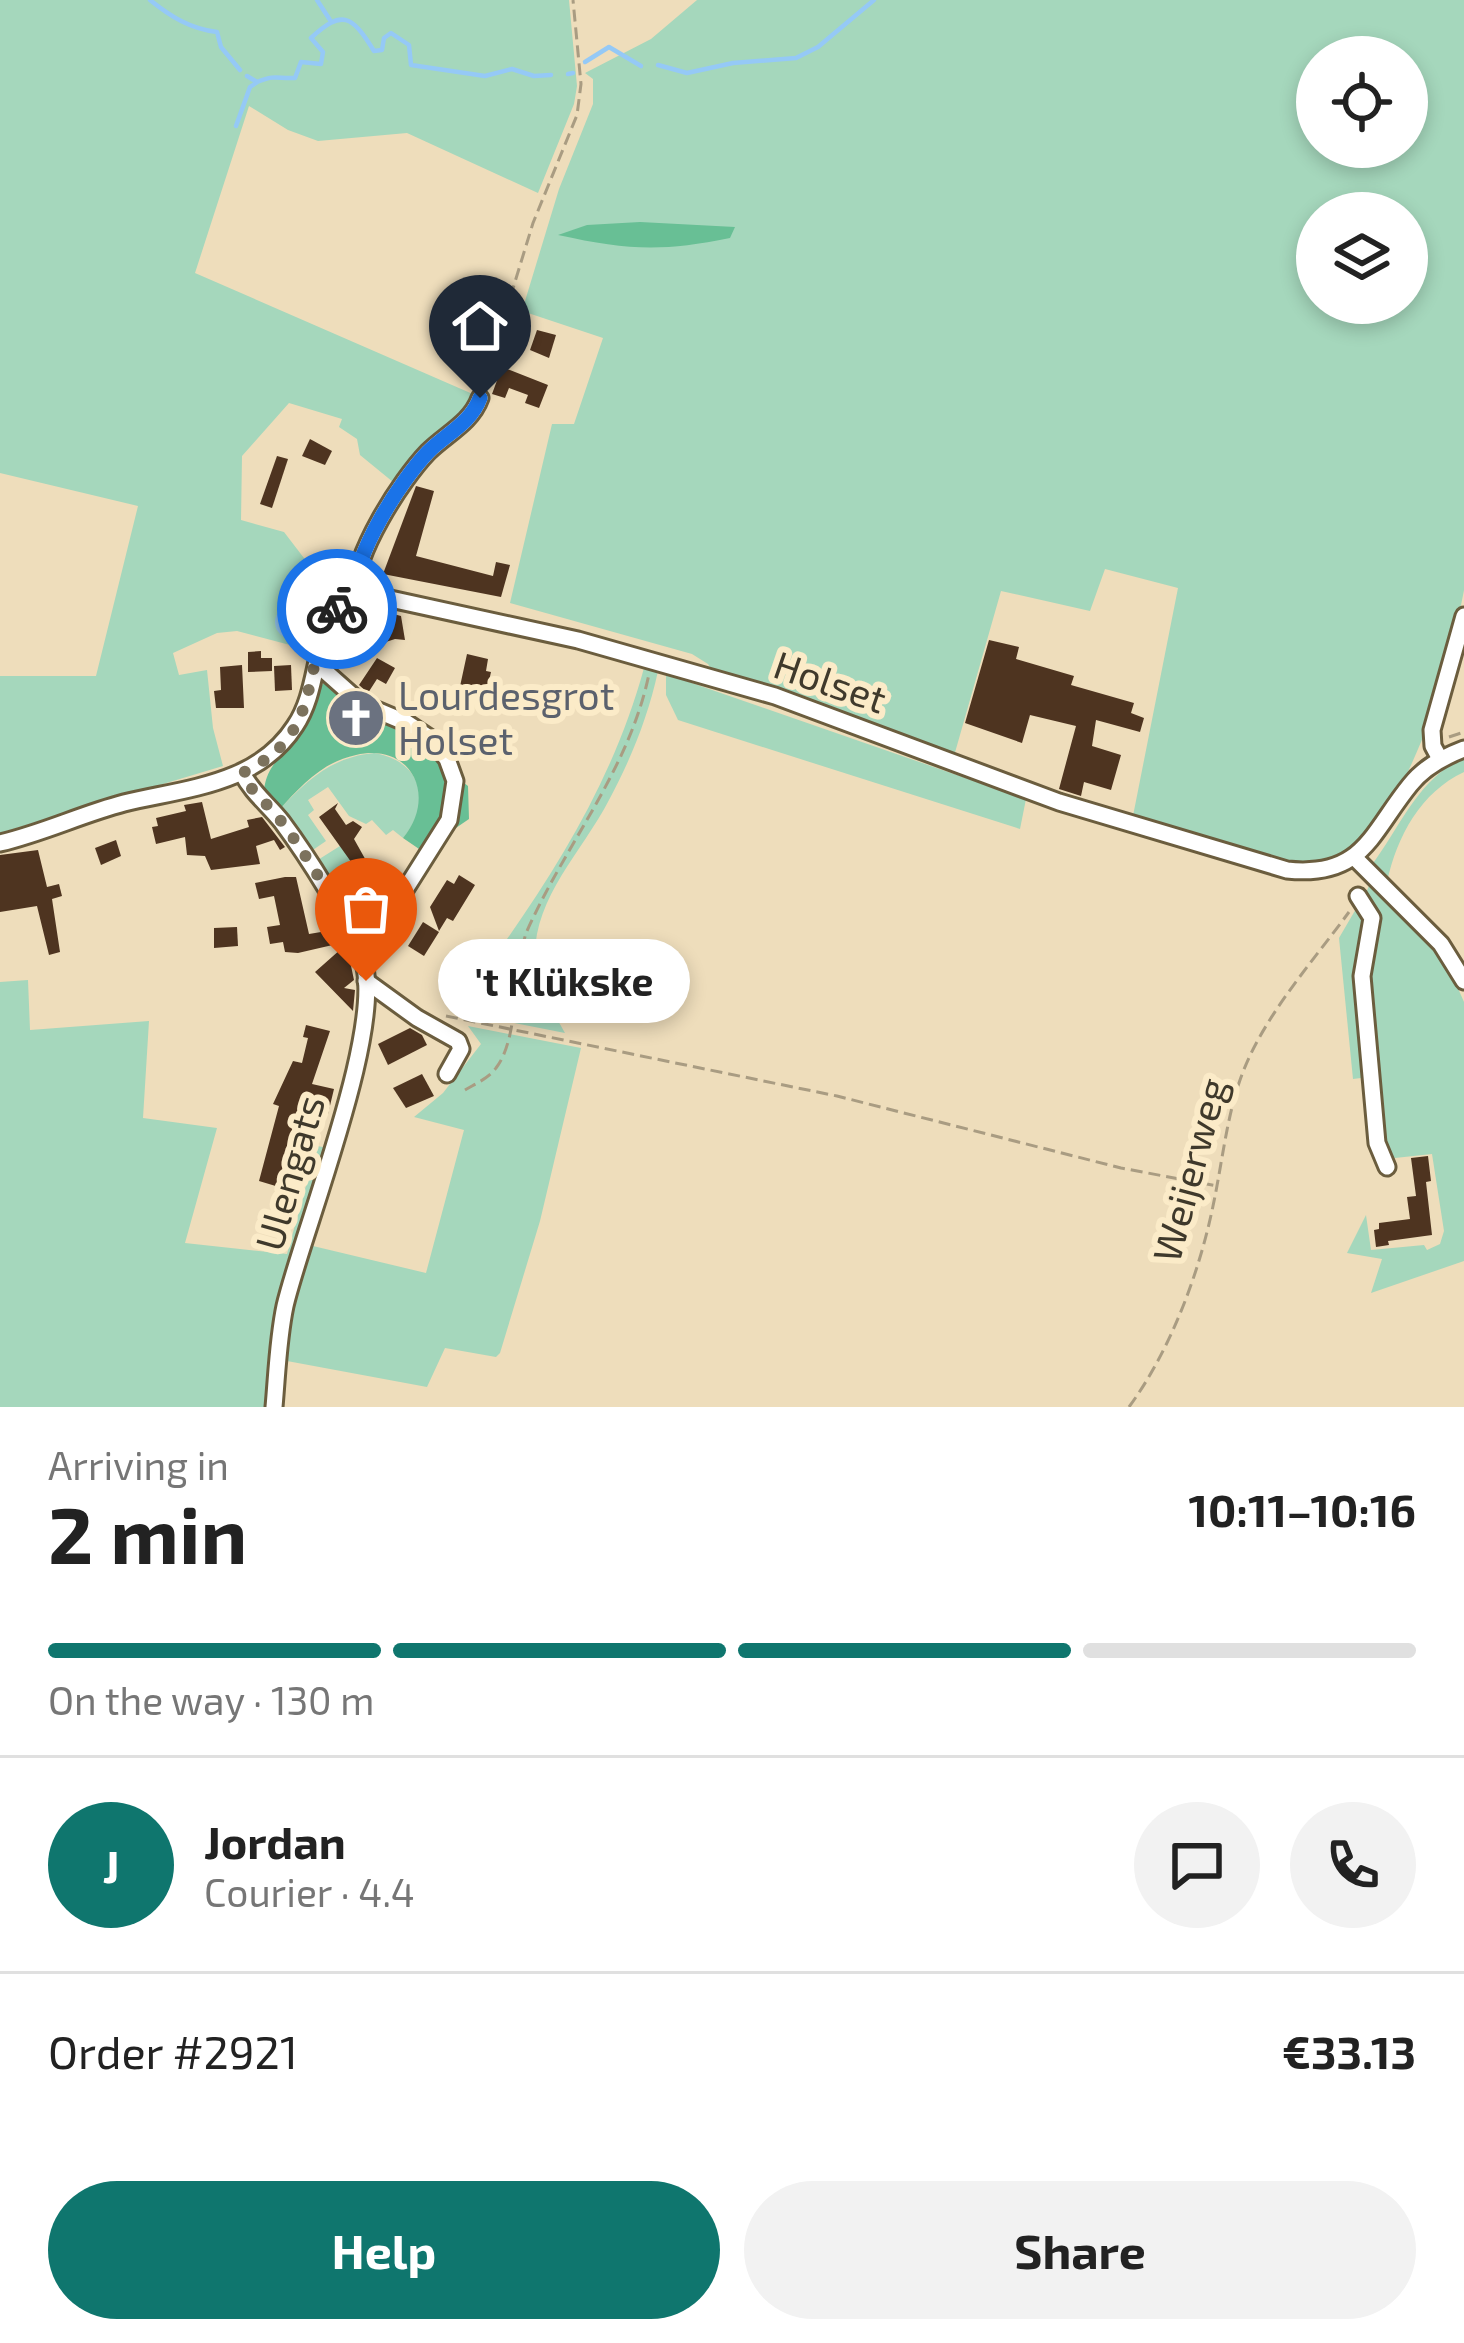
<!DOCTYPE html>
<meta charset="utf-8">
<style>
:root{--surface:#fff;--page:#f2f2f2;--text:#222;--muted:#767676;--line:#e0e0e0;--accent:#0f766e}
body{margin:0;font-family:"Exo 2",sans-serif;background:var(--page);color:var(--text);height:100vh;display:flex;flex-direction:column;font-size:45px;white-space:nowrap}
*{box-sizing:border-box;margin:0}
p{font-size:39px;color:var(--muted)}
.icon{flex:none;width:66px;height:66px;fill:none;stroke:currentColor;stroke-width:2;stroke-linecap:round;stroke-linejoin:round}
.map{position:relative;height:1407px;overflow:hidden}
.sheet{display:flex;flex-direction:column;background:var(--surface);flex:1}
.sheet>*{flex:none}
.controls{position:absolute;left:1296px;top:36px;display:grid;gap:24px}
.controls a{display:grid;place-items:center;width:132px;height:132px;border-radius:50%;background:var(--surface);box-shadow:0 6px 18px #0003;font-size:60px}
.pin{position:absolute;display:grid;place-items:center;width:102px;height:102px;color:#fff;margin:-123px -51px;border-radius:50% 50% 50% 0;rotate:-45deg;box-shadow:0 0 12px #0007}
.pin .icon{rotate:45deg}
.courier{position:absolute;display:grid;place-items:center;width:120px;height:120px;margin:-60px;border:9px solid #1a73e8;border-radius:50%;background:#fff;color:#222;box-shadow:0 3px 15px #0007}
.bubble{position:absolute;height:84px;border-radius:42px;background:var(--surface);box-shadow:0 6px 18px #0003;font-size:39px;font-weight:700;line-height:84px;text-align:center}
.overview em{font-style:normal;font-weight:700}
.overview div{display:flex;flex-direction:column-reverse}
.overview{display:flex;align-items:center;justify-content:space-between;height:204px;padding:0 48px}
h1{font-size:78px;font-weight:700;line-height:90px}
.bar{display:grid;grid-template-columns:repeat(4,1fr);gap:18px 12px;align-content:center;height:144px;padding:0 48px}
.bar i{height:15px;border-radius:9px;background:var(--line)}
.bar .active{background:var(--accent)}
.bar p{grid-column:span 4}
.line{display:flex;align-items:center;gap:30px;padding:0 48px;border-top:3px solid var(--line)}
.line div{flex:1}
.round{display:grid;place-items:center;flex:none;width:126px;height:126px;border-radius:63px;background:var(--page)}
.cta{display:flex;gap:24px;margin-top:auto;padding:24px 48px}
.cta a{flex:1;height:138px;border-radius:72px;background:var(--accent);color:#fff;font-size:48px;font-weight:700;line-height:138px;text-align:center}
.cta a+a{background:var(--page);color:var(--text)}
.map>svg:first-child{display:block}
.green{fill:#a5d7bc;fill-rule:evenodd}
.forest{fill:#68bf95}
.water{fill:#95c9f6}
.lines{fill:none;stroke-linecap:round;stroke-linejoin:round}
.stream{stroke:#95c9f6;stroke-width:4.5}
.building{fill:#4e3420}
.minor-casing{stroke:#6b5d3e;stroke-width:21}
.path{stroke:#a99c82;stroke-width:3;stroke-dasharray:12 6;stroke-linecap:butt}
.minor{stroke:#fff;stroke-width:15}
.done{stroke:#7c725d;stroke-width:12;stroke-dasharray:0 21.6}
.route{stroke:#1a73e8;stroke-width:15}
.labels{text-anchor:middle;stroke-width:12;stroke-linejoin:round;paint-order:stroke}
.street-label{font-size:39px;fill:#3f392b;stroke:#fbebc8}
.worship-label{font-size:39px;fill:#5b616d;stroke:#fbebc8;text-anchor:start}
</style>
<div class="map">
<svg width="1464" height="1407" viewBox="0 0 1464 1407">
<rect width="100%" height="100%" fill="#edb"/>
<g class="green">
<path d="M 0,0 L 569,0 L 577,86 L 574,104 L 538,193 L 407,133 L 318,141 L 288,130 L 249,106 L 195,273 L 475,395 L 473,401 L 393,482 L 360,455 L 357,439 L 339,427 L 342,419 L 289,403 L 242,456 L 241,520 L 284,532 L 330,592 L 309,650 L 237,631 L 217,633 L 173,653 L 179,675 L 207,670 L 213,728 L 223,766 L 0,833 L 0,676 L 96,676 L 138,506 L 0,473 ZM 303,609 L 309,628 L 282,635 L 276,621 Z"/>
<path d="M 697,0 L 1464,0 L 1464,590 C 1449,670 1413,806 1344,855 C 1334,862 1322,867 1312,873 L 1132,821 L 1178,588 L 1105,569 L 1090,611 L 1001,591 L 954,756 L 716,677 L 708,664 L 692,654 L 510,603 L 552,424 L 574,424 L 603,338 L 522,311 L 559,189 L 593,104 L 593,79 L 585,73 L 651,39 ZM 1317,57 L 1407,57 L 1407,147 L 1317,147 ZM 1317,213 L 1407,213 L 1407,303 L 1317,303 Z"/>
<path d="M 644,668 L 658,671 C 648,717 631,759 609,800 C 582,852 535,896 535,956 C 535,984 552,1010 565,1033 L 474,1015 L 467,1005 L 472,988 C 545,888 611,789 644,668 Z"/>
<polygon points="666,674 1026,799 1020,829 678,720 666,695"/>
<path d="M 374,753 C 422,761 433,803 403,838 L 393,830 L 386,835 L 372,820 L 366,824 L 349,816 L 328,787 L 308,800 L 314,810 L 308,815 L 326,841 L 307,854 L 279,810 C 307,780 332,757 374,753 Z"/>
<path d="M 1464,757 L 1464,772 C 1421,792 1397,836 1387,882 L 1371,866 C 1401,826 1417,780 1464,757 Z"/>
<path d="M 340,846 L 365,879 L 373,873 L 377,877 L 380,874 L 395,892 C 350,924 337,900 313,863 Z"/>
<path d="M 1371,881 C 1408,918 1444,952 1464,1002 L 1464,1261 L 1371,1293 L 1382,1259 L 1347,1253 L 1366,1215 L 1371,1250 L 1424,1245 L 1427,1250 L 1440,1244 L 1444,1231 L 1432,1154 L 1395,1158 L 1383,1150 L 1368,993 L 1375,910 L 1366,893 Z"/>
<polygon points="1360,902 1367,915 1369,1077 1353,1079 1339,938"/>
<polygon points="28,980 30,1030 149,1021 143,1118 217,1128 185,1243 287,1254 317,1146 329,1148 292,1284 273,1407 0,1407 0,982"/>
<polygon points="468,1026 581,1048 540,1221 500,1353 496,1357 445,1348 427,1387 287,1361 291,1315 313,1246 426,1273 464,1130 414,1117 443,1093 481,1044"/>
</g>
<g class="forest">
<path d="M 640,222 L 735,227 L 730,238 C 661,252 627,250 558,235 L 587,225 Z"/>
<path d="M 323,683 L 370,715 L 424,741 L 447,770 L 468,786 L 469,819 L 422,851 L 403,838 C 438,796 411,742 356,755 C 322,762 301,786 279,810 L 264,790 C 267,765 281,758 295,739 C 308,722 315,703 323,683 Z"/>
</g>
<circle class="water" cx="292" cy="622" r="17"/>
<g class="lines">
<g class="stream">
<path d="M 150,0 C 171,17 191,29 217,32 L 221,47 L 240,70"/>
<polyline points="317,0 330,20"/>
<polyline points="585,62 609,47 641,66"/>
<polyline points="658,65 687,73 733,63 796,58 818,47 874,0"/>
<polyline points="568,74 573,73"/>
<path d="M 247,76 L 257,82 C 277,74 277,79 295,78 L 301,62 L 321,64 L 323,52 L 311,38 C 342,9 352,15 374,51 L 382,50 L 384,38 L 391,33 L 409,45 L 411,65 L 485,76 L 512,69 L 534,76 L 551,75"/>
<polyline points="236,126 250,87 256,83"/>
</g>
</g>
<g class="building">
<polygon points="537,330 556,335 549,358 530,350"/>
<polygon points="502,367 548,385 539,408 525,403 528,395 509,388 505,398 492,394"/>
<polygon points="310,439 332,451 325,465 302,456"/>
<polygon points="277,456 288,459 272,508 260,504"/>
<polygon points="416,486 434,491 416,556 493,576 496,562 510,565 501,597 383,574"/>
<polygon points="367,607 401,616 405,640 395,639 334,659 333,646 350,640 338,633 344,622 349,614 362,617"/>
<polygon points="989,640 1019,647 1016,659 1074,676 1071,685 1134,703 1131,713 1144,718 1140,732 1096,720 1092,746 1121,755 1111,790 1084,782 1081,796 1059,789 1076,726 1030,715 1022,743 965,723"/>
<polygon points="261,651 261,658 272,658 272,671 248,672 248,652"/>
<polygon points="467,654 488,659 486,671 491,672 487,690 479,688 471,694 459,691"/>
<polygon points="377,658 395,668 386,684 377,679 368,693 359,685"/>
<polygon points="242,665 244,708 216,708 214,691 221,690 220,667"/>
<polygon points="291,665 292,690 275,691 274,666"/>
<polygon points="202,802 211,839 249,827 247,820 262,817 285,847 280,850 274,840 256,846 260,864 211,870 205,856 187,855 185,837 156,844 152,827 158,826 156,818 186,811 184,805"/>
<polygon points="338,803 335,809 346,825 353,821 362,827 354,839 373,873 364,880 319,817"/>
<polygon points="116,840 121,856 101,865 95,848"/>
<polygon points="38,850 47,887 59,884 62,896 52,899 60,952 49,955 37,906 0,912 0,855"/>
<polygon points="459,875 475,885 453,921 447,918 439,931 430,907 447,880 454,884"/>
<polygon points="285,877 296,877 309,934 333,930 337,944 298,953 285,952 283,942 270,944 267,927 280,925 274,896 259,899 255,883"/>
<polygon points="423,922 439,932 424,956 408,946"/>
<polygon points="237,927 238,946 214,948 214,928"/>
<polygon points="341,949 350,961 354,980 344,988 355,990 353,1011 315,972"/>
<polygon points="306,1025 330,1031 312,1084 334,1089 328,1114 309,1110 305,1129 293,1126 279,1187 259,1181 279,1106 273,1104 293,1061 302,1063 308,1038 303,1037"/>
<polygon points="410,1028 422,1035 427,1045 388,1065 378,1044"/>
<polygon points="422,1074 434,1096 406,1108 393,1088"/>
<polygon points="1428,1156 1431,1181 1426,1182 1432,1235 1388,1241 1389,1245 1376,1247 1374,1230 1379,1229 1379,1223 1410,1219 1407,1197 1416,1196 1411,1158"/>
</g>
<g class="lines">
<defs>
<g id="minor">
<path d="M 355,595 C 352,556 401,480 428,452 C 446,434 471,423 480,398"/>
<polyline points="317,664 362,704 407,723 431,739 447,759 455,781 449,820 362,958"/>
<polyline points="1440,759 1433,746 1432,730 1464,616"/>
<path d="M 242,773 C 253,794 268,804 282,822 C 308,857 346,917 362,957 C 388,1022 302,1232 285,1306 C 278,1339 277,1374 274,1407"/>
<path d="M 0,843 C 43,833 82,814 124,803 C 186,788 257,785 295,726 C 318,692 313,647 334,613 L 346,600 L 363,593 L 578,640 L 775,696 L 1059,802 L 1287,870 C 1363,878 1371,833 1410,785 C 1424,767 1443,757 1464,749"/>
<polyline points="1355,858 1441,944 1464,981"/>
<polyline points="1358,896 1372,918 1362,976 1377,1143 1387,1167"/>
<polyline points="342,922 389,914"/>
<polyline points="366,981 417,1018 458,1041 461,1049 447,1074"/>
</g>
</defs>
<use href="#minor" class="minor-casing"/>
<g class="path">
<polyline points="484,383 533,223 577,115 581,84 573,0"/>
<polyline points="1449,737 1464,732"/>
<polyline points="446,1016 837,1096 1121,1168 1217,1186"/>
<path d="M 465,1090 C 475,1084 489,1078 496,1068 C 520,1037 512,970 527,931 C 566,843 629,770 649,674"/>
<path d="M 1129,1407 C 1170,1351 1199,1274 1213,1206 C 1222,1164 1226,1121 1240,1080 C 1261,1019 1311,964 1349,912"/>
</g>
<use href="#minor" class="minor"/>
</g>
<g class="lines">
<path class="done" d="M 337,609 C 297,666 328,733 242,773 C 251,792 264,800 277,816 C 302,846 364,945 366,981"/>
<path class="route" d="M 337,609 L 355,595 C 352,556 401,480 428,452 C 446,434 471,423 480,398"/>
</g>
<defs>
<symbol id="church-disc" viewBox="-11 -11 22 22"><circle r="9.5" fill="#6b7280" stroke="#fbebc8"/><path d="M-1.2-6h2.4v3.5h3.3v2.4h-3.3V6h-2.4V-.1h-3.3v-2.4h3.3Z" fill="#fff"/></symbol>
</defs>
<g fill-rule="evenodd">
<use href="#church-disc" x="323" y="685" width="66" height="66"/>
</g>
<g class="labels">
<g class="street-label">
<text transform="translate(830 682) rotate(19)" y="14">Holset</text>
<text transform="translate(1190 1170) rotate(-75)" y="14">Weijerweg</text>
<text transform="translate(290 1173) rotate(-74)" y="14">Ulengats</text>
</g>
<g class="worship-label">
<text x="398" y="710">Lourdesgrot<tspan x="398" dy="45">Holset</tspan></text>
</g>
</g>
</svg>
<div class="controls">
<a><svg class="icon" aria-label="locate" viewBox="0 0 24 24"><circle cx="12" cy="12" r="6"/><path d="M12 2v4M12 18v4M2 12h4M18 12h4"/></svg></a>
<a><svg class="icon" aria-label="layers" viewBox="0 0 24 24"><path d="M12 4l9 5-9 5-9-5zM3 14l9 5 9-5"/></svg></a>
</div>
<div class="pin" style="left:366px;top:981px;background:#ea580c"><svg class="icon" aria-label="bag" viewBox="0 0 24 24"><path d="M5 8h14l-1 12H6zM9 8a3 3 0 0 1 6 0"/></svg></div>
<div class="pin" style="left:480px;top:398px;background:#1f2937"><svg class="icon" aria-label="home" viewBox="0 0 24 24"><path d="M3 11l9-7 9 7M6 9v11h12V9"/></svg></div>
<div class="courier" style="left:337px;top:609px"><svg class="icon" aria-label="bike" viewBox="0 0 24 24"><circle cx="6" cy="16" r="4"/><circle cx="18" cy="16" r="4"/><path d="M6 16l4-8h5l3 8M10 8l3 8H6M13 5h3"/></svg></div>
<div class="bubble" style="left:438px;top:939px;width:252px">'t Klükske</div>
</div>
<section class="sheet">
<div class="overview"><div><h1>2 min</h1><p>Arriving in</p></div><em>10:11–10:16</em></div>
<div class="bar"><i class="active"></i><i class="active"></i><i class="active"></i><i></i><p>On the way · 130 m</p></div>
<div class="line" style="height:216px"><b class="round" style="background:var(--accent);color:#fff">J</b><div><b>Jordan</b><p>Courier · 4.4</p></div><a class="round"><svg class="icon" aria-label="chat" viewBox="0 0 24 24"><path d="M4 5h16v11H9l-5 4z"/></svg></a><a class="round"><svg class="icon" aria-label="phone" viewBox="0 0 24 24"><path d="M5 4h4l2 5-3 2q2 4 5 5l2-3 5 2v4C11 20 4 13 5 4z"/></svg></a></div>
<div class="line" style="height:156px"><div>Order #2921</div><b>€33.13</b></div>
<div class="cta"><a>Help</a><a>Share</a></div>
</section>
